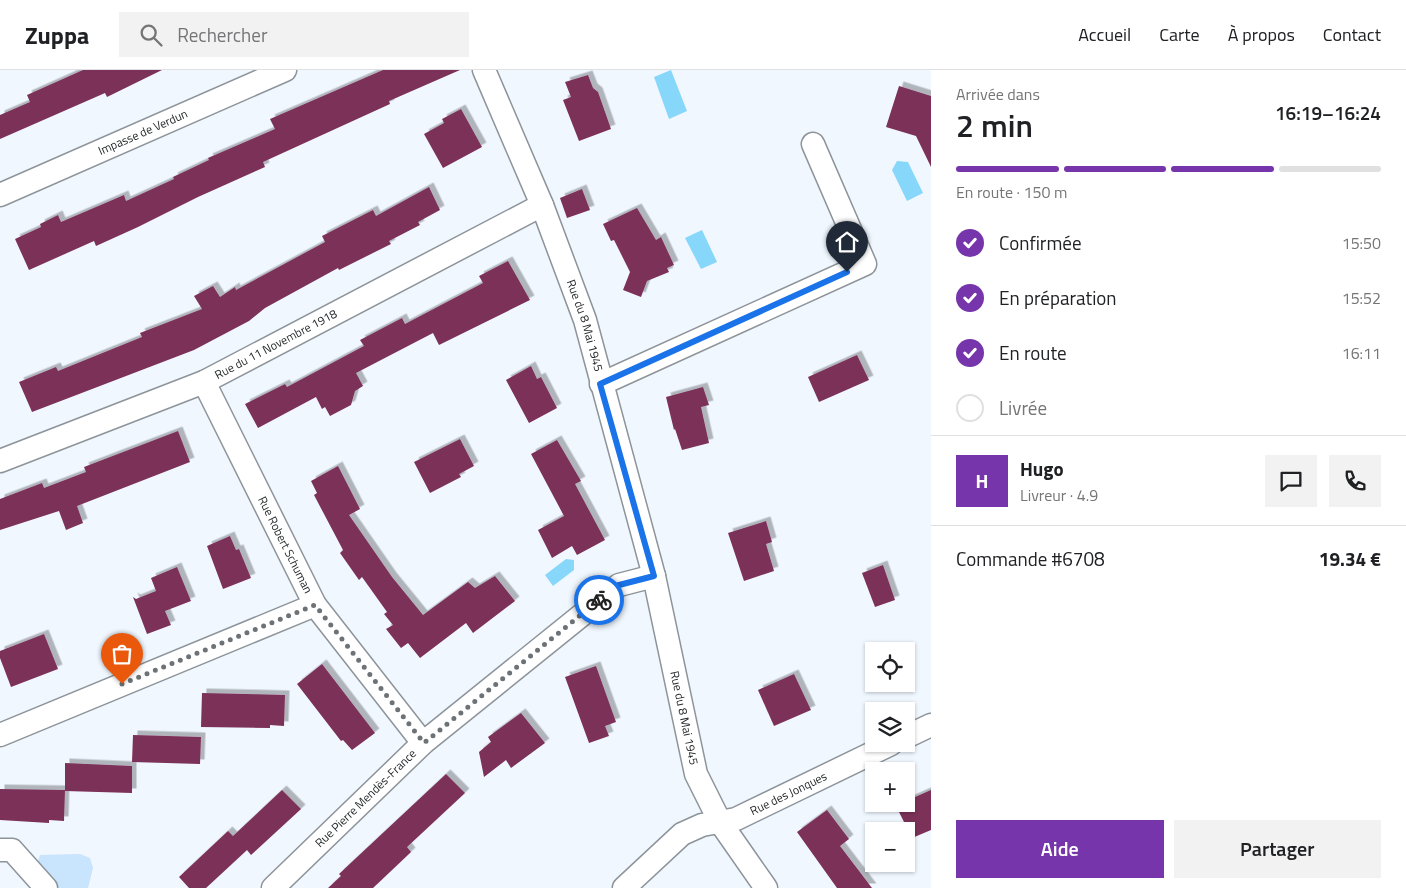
<!DOCTYPE html>
<html lang="fr">
<meta charset="utf-8">
<style>
:root{--surface:#fff;--page:#f2f2f2;--text:#202124;--muted:#757577;--line:#e0e0e0;--accent:#7635aa}
body{margin:0;font-family:"Titillium Web",sans-serif;background:var(--page);color:var(--text);height:100vh;display:flex;flex-direction:column;font-size:19px;white-space:nowrap}
*{box-sizing:border-box;margin:0}
p{font-size:16px;color:var(--muted)}
.icon{flex:none;width:28px;height:28px;fill:none;stroke:currentColor;stroke-width:2;stroke-linecap:round;stroke-linejoin:round}
.map{position:relative;flex:1;overflow:hidden}
.sheet{display:flex;flex-direction:column;background:var(--surface);width:475px}
.sheet>*{flex:none}
.controls{position:absolute;left:865px;top:572px;display:grid;gap:10px}
.controls a{display:grid;place-items:center;width:50px;height:50px;border-radius:0px;background:var(--surface);box-shadow:0 1px 4px #0004;font-size:25px}
.pin{position:absolute;display:grid;place-items:center;width:42px;height:42px;color:#fff;margin:-51px -21px;border-radius:50% 50% 50% 0;rotate:-45deg;box-shadow:0 0 5px #0007}
.pin .icon{rotate:45deg}
.courier{position:absolute;display:grid;place-items:center;width:50px;height:50px;margin:-25px;border:4px solid #1a73e8;border-radius:50%;background:#fff;color:#222;box-shadow:0 1px 6px #0007}
.head em{font-style:normal;font-weight:600}
.head div{display:flex;flex-direction:column-reverse}
.head{display:flex;align-items:center;justify-content:space-between;height:85px;padding:0 25px}
h1{font-size:32px;font-weight:600;line-height:38px}
.bar{display:grid;grid-template-columns:repeat(4,1fr);gap:8px 5px;align-content:center;height:60px;padding:0 25px}
.bar i{height:6px;border-radius:4px;background:var(--line)}
.bar .active{background:var(--accent)}
.bar p{grid-column:span 4}
.line{display:flex;align-items:center;gap:12px;padding:0 25px;border-top:1px solid var(--line)}
.line div{flex:1}
.round{display:grid;place-items:center;flex:none;width:52px;height:52px;border-radius:0px;background:var(--page)}
ol{padding:0 25px;list-style:none}
li{display:flex;align-items:center;gap:15px;height:55px}
li p{margin-inline-start:auto}
li .icon{padding:5px;border-radius:50%;background:var(--accent);color:#fff;stroke-width:4}
li:last-child{color:var(--muted)}
li i{width:28px;height:28px;border:2px solid var(--line);border-radius:50%}
.action{display:flex;gap:10px;margin-top:auto;padding:10px 25px}
.action a{flex:1;height:58px;border-radius:0px;background:var(--accent);color:#fff;font-size:20px;font-weight:600;line-height:58px;text-align:center}
.action a+a{background:var(--page);color:var(--text)}
header{display:flex;align-items:center;gap:30px;box-sizing:border-box;height:70px;padding:0 25px;background:var(--surface);border-bottom:1px solid var(--line)}
header strong{font-size:24px}
nav{display:flex;gap:28px;margin-inline-start:auto;font-size:18px}
.search{width:350px;height:45px;background:var(--page);display:flex;align-items:center;gap:12px;box-sizing:border-box;padding:0 18px;border-radius:0px;color:var(--muted);font-size:19px}
main{display:flex;flex:1;min-height:0}
.map>svg:first-child{display:block}
.green{fill:#c9e4fd}
.water{fill:#87d7fb}
.building{fill:#7c3059;filter:url(#shadow)}
.lines{fill:none;stroke-linecap:round;stroke-linejoin:round}
.minor-casing{stroke:#8d949a;stroke-width:25}
.minor{stroke:#fff;stroke-width:22}
.done{stroke:#6d7276;stroke-width:5;stroke-dasharray:0 9}
.route{stroke:#1a73e8;stroke-width:6}
.labels{text-anchor:middle;stroke-width:5;stroke-linejoin:round;paint-order:stroke}
.street-label{font-size:12px;fill:#272a2c;stroke:#fff}
</style>
<header>
<strong>Zuppa</strong>
<div class="search"><svg class="icon" aria-label="search" viewBox="0 0 24 24"><circle cx="10" cy="10" r="6"/><path d="M15 15l6 6"/></svg>Rechercher</div>
<nav><a>Accueil</a><a>Carte</a><a>À propos</a><a>Contact</a></nav>
</header>
<main>
<div class="map">
<svg width="931" height="818" viewBox="0 0 931 818">
<defs>
<filter id="shadow"><feDropShadow dx="4.5" dy="-4.5" stdDeviation="0" flood-color="#0004"/></filter>
</defs>
<rect width="100%" height="100%" fill="#f0f7ff"/>
<polygon class="green" points="80,784 90,788 93,798 88,818 56,818 37,794 40,785"/>
<g class="water">
<polygon points="671,0 687,41 669,49 654,7"/>
<polygon points="897,91 908,92 923,123 907,131 892,100"/>
<polygon points="702,160 717,192 701,199 685,168"/>
<polygon points="566,489 574,490 574,500 553,516 545,505"/>
</g>
<g class="building">
<polygon points="83,0 162,0 107,27 105,23 0,69 0,45 30,32 27,25"/>
<polygon points="383,0 460,0 389,31 390,34 263,92 265,97 198,127 138,157 96,176 94,171 29,200 15,169 41,157 40,154 58,145 61,152 124,125 126,131 174,109 173,107 209,90 208,88 275,59 270,49"/>
<polygon points="588,5 593,18 598,22 611,59 579,71 563,30 571,27 565,12"/>
<polygon points="899,16 931,26 931,97 916,66 886,57"/>
<polygon points="461,39 482,77 443,98 424,64 444,53 442,49"/>
<polygon points="429,117 440,140 418,152 420,155 389,171 391,174 339,200 338,198 265,238 249,251 194,280 32,342 19,312 56,297 58,301 142,267 140,263 202,239 194,226 213,216 220,227 235,217 236,220 325,172 322,166 373,140 376,146"/>
<polygon points="582,119 590,140 567,148 560,128"/>
<polygon points="637,138 656,170 661,167 674,195 667,198 669,202 647,211 641,227 623,220 630,202 614,170 611,171 603,154"/>
<polygon points="508,191 530,230 439,275 433,263 356,303 363,316 355,321 351,335 330,346 325,337 322,339 316,327 258,358 245,334 285,314 287,317 364,276 360,270 402,248 405,254 483,213 479,206"/>
<polygon points="857,285 869,310 819,332 808,307"/>
<polygon points="531,296 537,309 541,307 557,338 529,353 506,310"/>
<polygon points="703,317 709,335 701,337 709,373 682,380 675,359 674,360 666,327"/>
<polygon points="178,361 190,392 77,436 83,453 66,460 59,441 0,460 0,429 42,413 44,418 86,402 84,397"/>
<polygon points="460,369 474,396 459,404 461,407 430,423 414,392"/>
<polygon points="557,370 581,411 575,414 605,470 577,485 572,476 552,488 538,460 564,446 531,384"/>
<polygon points="338,396 360,439 349,445 392,507 423,545 468,512 475,518 495,506 515,531 473,563 466,553 420,588 408,573 401,578 386,559 393,555 384,544 387,542 362,507 359,510 340,483 343,480 314,425 317,423 311,411"/>
<polygon points="766,451 772,472 766,474 774,501 744,511 728,463"/>
<polygon points="230,466 236,480 239,479 251,508 223,519 207,476"/>
<polygon points="883,495 895,530 875,537 862,503"/>
<polygon points="177,497 191,531 165,541 171,555 147,564 133,527 136,529 156,521 151,508"/>
<polygon points="44,564 58,599 11,617 0,588 0,581"/>
<polygon points="322,594 375,663 352,680 343,670 341,671 297,614"/>
<polygon points="596,596 616,652 605,656 609,666 589,673 565,607"/>
<polygon points="794,604 811,640 774,656 758,620"/>
<polygon points="202,623 285,625 284,656 270,655 270,658 201,657"/>
<polygon points="521,643 545,673 511,698 506,690 484,707 479,682 491,672 488,667"/>
<polygon points="133,665 201,667 200,694 132,692"/>
<polygon points="65,693 132,696 132,723 65,721"/>
<polygon points="446,704 465,723 407,777 411,782 373,818 328,818 341,806 339,804"/>
<polygon points="0,719 65,720 64,751 49,750 49,753 0,750"/>
<polygon points="282,720 301,739 251,785 247,780 206,818 189,818 179,807 228,761 233,766"/>
<polygon points="931,720 931,760 912,768 896,736 906,734 906,731"/>
<polygon points="827,740 849,769 840,776 872,818 837,818 797,762"/>
</g>
<g class="lines">
<defs>
<g id="minor">
<path id="s1" d="M 484,0 L 542,135 L 585,250 L 654,506 L 696,704 L 720,752 L 766,818"/>
<path id="s2" d="M 0,125 L 285,0"/>
<path id="s3" d="M 204,312 L 315,535 L 423,673"/>
<polyline points="601,314 865,194 813,74"/>
<path id="s4" d="M 0,391 L 204,312 L 542,135"/>
<polyline points="0,665 315,535"/>
<polyline points="906,667 931,655"/>
<polyline points="0,780 12,780 46,818"/>
<path id="s5" d="M 273,818 L 423,673 L 619,515 L 654,506"/>
<path id="s6" d="M 624,818 L 682,764 L 702,755 L 736,749 L 891,674"/>
</g>
</defs>
<use href="#minor" class="minor-casing"/>
<use href="#minor" class="minor"/>
</g>
<g class="lines">
<polyline class="done" points="122,614 315,535 424,673 599,530"/>
<polyline class="route" points="599,530 619,515 654,506 600,314 847,202"/>
</g>
<g class="labels">
<g class="street-label">
<text dy="4" stroke="none"><textPath href="#s2" startOffset="156">Impasse de Verdun</textPath></text>
<text dy="4" stroke="none"><textPath href="#s1" startOffset="275">Rue du 8 Mai 1945</textPath></text>
<text dy="4" stroke="none"><textPath href="#s4" startOffset="300">Rue du 11 Novembre 1918</textPath></text>
<text dy="4" stroke="none"><textPath href="#s3" startOffset="182">Rue Robert Schuman</textPath></text>
<text dy="4" stroke="none"><textPath href="#s1" startOffset="680">Rue du 8 Mai 1945</textPath></text>
<text dy="4" stroke="none"><textPath href="#s6" startOffset="194">Rue des Jonques</textPath></text>
<text dy="4" stroke="none"><textPath href="#s5" startOffset="129">Rue Pierre Mendès-France</textPath></text>
</g>
</g>
</svg>
<div class="controls">
<a><svg class="icon" aria-label="locate" viewBox="0 0 24 24"><circle cx="12" cy="12" r="6"/><path d="M12 2v4M12 18v4M2 12h4M18 12h4"/></svg></a>
<a><svg class="icon" aria-label="layers" viewBox="0 0 24 24"><path d="M12 4l9 5-9 5-9-5zM3 14l9 5 9-5"/></svg></a>
<a>+</a>
<a>−</a>
</div>
<div class="pin" style="left:122px;top:614px;background:#ea580c"><svg class="icon" aria-label="bag" viewBox="0 0 24 24"><path d="M5 8h14l-1 12H6zM9 8a3 3 0 0 1 6 0"/></svg></div>
<div class="pin" style="left:847px;top:202px;background:#1f2937"><svg class="icon" aria-label="home" viewBox="0 0 24 24"><path d="M3 11l9-7 9 7M6 9v11h12V9"/></svg></div>
<div class="courier" style="left:599px;top:530px"><svg class="icon" aria-label="bike" viewBox="0 0 24 24"><circle cx="6" cy="16" r="4"/><circle cx="18" cy="16" r="4"/><path d="M6 16l4-8h5l3 8M10 8l3 8H6M13 5h3"/></svg></div>
</div>
<section class="sheet">
<div class="head"><div><h1>2 min</h1><p>Arrivée dans</p></div><em>16:19–16:24</em></div>
<div class="bar"><i class="active"></i><i class="active"></i><i class="active"></i><i></i><p>En route · 150 m</p></div>
<ol>
<li><svg class="icon" aria-label="check" viewBox="0 0 24 24"><path d="M5 12l5 5 9-10"/></svg>Confirmée<p>15:50</p></li>
<li><svg class="icon" aria-label="check" viewBox="0 0 24 24"><path d="M5 12l5 5 9-10"/></svg>En préparation<p>15:52</p></li>
<li><svg class="icon" aria-label="check" viewBox="0 0 24 24"><path d="M5 12l5 5 9-10"/></svg>En route<p>16:11</p></li>
<li><i></i>Livrée</li>
</ol>
<div class="line" style="height:90px"><b class="round" style="background:var(--accent);color:#fff">H</b><div><b>Hugo</b><p>Livreur · 4.9</p></div><a class="round"><svg class="icon" aria-label="chat" viewBox="0 0 24 24"><path d="M4 5h16v11H9l-5 4z"/></svg></a><a class="round"><svg class="icon" aria-label="phone" viewBox="0 0 24 24"><path d="M5 4h4l2 5-3 2q2 4 5 5l2-3 5 2v4C11 20 4 13 5 4z"/></svg></a></div>
<div class="line" style="height:65px"><div>Commande #6708</div><b>19.34 €</b></div>
<div class="action"><a>Aide</a><a>Partager</a></div>
</section>
</main>
